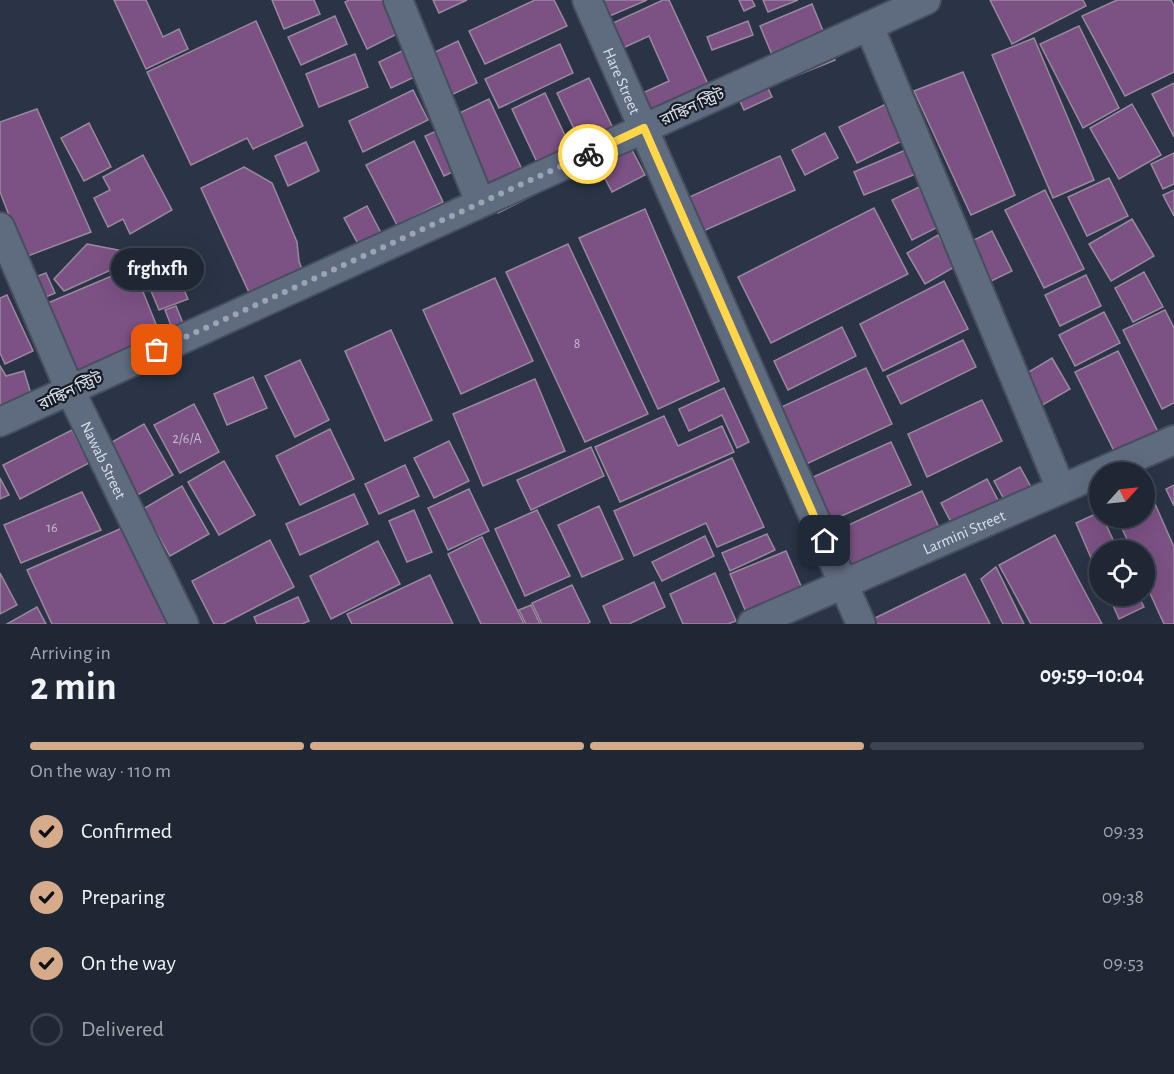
<!DOCTYPE html>
<meta charset="utf-8">
<style>
:root{--surface:#202734;--page:#282f3c;--text:#f1f3f6;--muted:#a2a5ac;--line:#3d444f;--accent:#d6ab8b}
body{margin:0;font-family:"Alegreya Sans","Noto Sans Bengali",sans-serif;background:var(--page);color:var(--text);height:100vh;display:flex;flex-direction:column;font-size:22px;white-space:nowrap}
*{box-sizing:border-box;margin:0}
p{font-size:20px;color:var(--muted)}
.icon{flex:none;width:33px;height:33px;fill:none;stroke:currentColor;stroke-width:2;stroke-linecap:round;stroke-linejoin:round}
.map{position:relative;height:624px;overflow:hidden}
.side{display:flex;flex-direction:column;background:var(--surface);flex:1}
.side>*{flex:none}
.needle{width:39px;rotate:63deg}
.buttons{position:absolute;left:1089px;top:462px;display:grid;gap:12px}
.buttons a{display:grid;place-items:center;width:66px;height:66px;border-radius:50%;background:var(--surface);box-shadow:0 6px 24px #0002,0 0 0 2px var(--line);font-size:30px}
.pin{position:absolute;display:grid;place-items:center;width:51px;height:51px;color:#fff;margin:-26px;border-radius:12px;box-shadow:0 3px 9px #0006}
.courier{position:absolute;display:grid;place-items:center;width:60px;height:60px;margin:-30px;border:4px solid #ffd54a;border-radius:50%;background:#fff;color:#222;box-shadow:0 2px 8px #0007}
.bubble{position:absolute;height:42px;border-radius:21px;background:var(--surface);box-shadow:0 6px 24px #0002,0 0 0 2px var(--line);font-size:20px;font-weight:600;line-height:42px;text-align:center}
.head em{font-style:normal;font-weight:600}
.head div{display:flex;flex-direction:column-reverse}
.head{display:flex;align-items:center;justify-content:space-between;height:102px;padding:0 30px}
h1{font-size:39px;font-weight:600;line-height:45px}
.bar{display:grid;grid-template-columns:repeat(4,1fr);gap:9px 6px;align-content:center;height:72px;padding:0 30px}
.bar i{height:8px;border-radius:4px;background:var(--line)}
.bar .on{background:var(--accent)}
.bar p{grid-column:span 4}
ol{padding:0 30px;list-style:none}
li{display:flex;align-items:center;gap:18px;height:66px}
li p{margin-inline-start:auto}
li .icon{padding:6px;border-radius:50%;background:var(--accent);color:#111;stroke-width:4}
li:last-child{color:var(--muted)}
li i{width:33px;height:33px;border:3px solid var(--line);border-radius:50%}
.map>svg:first-child{display:block}
.building{fill:#7c5184;stroke:#9a899d;stroke-width:1.5}
.lines{fill:none;stroke-linecap:round;stroke-linejoin:round}
.minor-casing{stroke:#464f5e;stroke-width:32}
.minor{stroke:#5f6b7f;stroke-width:28}
.done{stroke:#9ca4b1;stroke-width:6;stroke-dasharray:0 10.8}
.route{stroke:#ffd54a;stroke-width:8}
.labels{text-anchor:middle;stroke-width:4.5;stroke-linejoin:round;paint-order:stroke}
.number-label{font-size:14px;fill:#c2bcd1}
.street-label{font-size:16px;fill:#d9e0eb;stroke:#171c24}
</style>
<div class="map">
<svg width="1174" height="624" viewBox="0 0 1174 624">
<rect width="100%" height="100%" fill="#2a3446"/>
<g class="building">
<polygon points="114,0 146,0 163,37 179,29 188,49 146,69"/>
<polygon points="272,0 314,0 320,14 284,29"/>
<polygon points="349,0 383,0 399,33 367,49 345,2"/>
<polygon points="433,0 467,0 439,13"/>
<polygon points="535,0 554,0 567,26 485,64 469,31"/>
<polygon points="589,0 647,0 598,21"/>
<polygon points="663,0 669,0 713,95 651,123 638,95 669,81 649,36 614,52 602,28"/>
<polygon points="739,0 752,0 755,6 744,11"/>
<polygon points="763,0 798,0 768,12"/>
<polygon points="990,0 1083,0 1086,6 1012,44"/>
<polygon points="1117,0 1171,0 1174,6 1174,72 1125,96 1082,16"/>
<polygon points="812,4 835,60 783,81 760,26"/>
<polygon points="335,16 347,44 301,65 288,37"/>
<polygon points="256,21 303,126 253,149 247,138 191,165 147,72"/>
<polygon points="748,21 753,35 712,50 707,37"/>
<polygon points="1079,26 1119,108 1083,128 1040,44"/>
<polygon points="1034,38 1094,180 1053,198 992,55"/>
<polygon points="458,41 477,83 451,95 431,54"/>
<polygon points="560,44 573,73 499,108 485,79"/>
<polygon points="408,48 421,74 391,88 379,62"/>
<polygon points="355,54 368,87 319,107 306,74"/>
<polygon points="756,62 772,97 744,110 728,75"/>
<polygon points="963,72 1015,195 971,215 914,91"/>
<polygon points="589,78 620,143 588,158 557,93"/>
<polygon points="1174,83 1174,137 1152,94"/>
<polygon points="413,90 428,120 363,152 349,121"/>
<polygon points="545,93 577,161 544,177 512,109"/>
<polygon points="489,99 534,195 498,213 453,116"/>
<polygon points="888,103 906,139 857,163 839,127"/>
<polygon points="1132,104 1161,155 1119,179 1090,128"/>
<polygon points="37,109 91,232 25,257 0,192 0,122"/>
<polygon points="89,123 111,167 84,181 61,138"/>
<polygon points="443,128 461,168 444,176 425,136"/>
<polygon points="825,133 838,158 805,175 792,150"/>
<polygon points="414,141 443,202 397,225 366,165"/>
<polygon points="306,142 319,171 288,186 275,156"/>
<polygon points="908,149 918,173 864,195 854,172"/>
<polygon points="632,150 645,175 612,192 599,167"/>
<polygon points="1174,153 1174,184 1163,189 1151,164"/>
<polygon points="143,155 172,210 130,234 123,219 108,227 94,198 110,190 103,177"/>
<polygon points="780,156 795,190 701,232 685,199"/>
<polygon points="244,167 272,183 297,242 299,261 309,289 257,310 201,188"/>
<polygon points="1109,178 1128,216 1087,236 1068,197"/>
<polygon points="919,187 938,227 912,240 892,200"/>
<polygon points="1045,190 1084,269 1044,288 1005,210"/>
<polygon points="1174,190 1174,216 1163,195"/>
<polygon points="367,206 391,252 369,264 344,218"/>
<polygon points="874,208 908,274 771,343 738,277"/>
<polygon points="645,209 719,381 658,409 579,238"/>
<polygon points="1132,219 1154,256 1111,281 1089,244"/>
<polygon points="992,231 1012,271 985,284 966,244"/>
<polygon points="938,235 956,266 925,284 907,253"/>
<polygon points="87,244 123,251 129,262 64,291 54,279"/>
<polygon points="568,244 648,414 585,442 506,272"/>
<polygon points="133,267 168,354 83,389 48,303"/>
<polygon points="174,267 188,299 159,310 146,279"/>
<polygon points="1144,272 1163,307 1133,322 1115,288"/>
<polygon points="46,273 55,293 41,299 33,278"/>
<polygon points="1086,275 1101,306 1060,326 1045,295"/>
<polygon points="495,278 533,361 461,394 423,310"/>
<polygon points="944,281 968,329 883,371 860,324"/>
<polygon points="7,295 33,351 5,364 0,353 0,298"/>
<polygon points="176,306 183,323 172,328 165,310"/>
<polygon points="1165,310 1174,328 1174,403 1162,409 1123,330"/>
<polygon points="1104,312 1120,343 1075,366 1059,335"/>
<polygon points="842,327 856,356 788,390 774,361"/>
<polygon points="391,330 432,420 385,441 345,351"/>
<polygon points="963,340 976,367 901,404 887,376"/>
<polygon points="1118,351 1164,444 1121,465 1075,372"/>
<polygon points="1052,358 1070,389 1039,407 1022,376"/>
<polygon points="300,360 329,420 295,437 265,376"/>
<polygon points="0,366 6,376 24,371 38,417 0,419"/>
<polygon points="866,368 892,424 802,466 777,409"/>
<polygon points="253,377 267,408 227,425 214,394"/>
<polygon points="535,379 565,451 483,486 453,414"/>
<polygon points="724,388 749,442 737,448 722,415 689,431 679,409"/>
<polygon points="982,400 1002,441 927,477 908,434"/>
<polygon points="194,404 219,452 180,473 154,425"/>
<polygon points="664,416 678,446 722,426 734,452 620,502 595,447"/>
<polygon points="144,424 173,475 134,497 105,446"/>
<polygon points="330,429 354,479 300,505 276,456"/>
<polygon points="72,430 89,463 20,499 3,465"/>
<polygon points="449,441 469,481 434,498 414,458"/>
<polygon points="891,442 911,485 828,522 809,479"/>
<polygon points="591,447 604,476 531,510 517,480"/>
<polygon points="732,458 764,527 717,547 706,523 634,556 614,511"/>
<polygon points="224,461 255,515 219,535 188,482"/>
<polygon points="405,465 419,496 379,514 365,484"/>
<polygon points="1020,467 1036,496 1010,510 994,481"/>
<polygon points="0,478 9,495 0,499"/>
<polygon points="987,479 1009,521 963,545 941,503"/>
<polygon points="1174,485 1174,506 1166,489"/>
<polygon points="182,486 209,534 170,556 143,509"/>
<polygon points="469,489 489,531 448,550 428,508"/>
<polygon points="922,491 943,536 850,579 829,534"/>
<polygon points="82,492 101,530 21,563 4,525"/>
<polygon points="354,494 368,524 300,555 286,524"/>
<polygon points="1152,497 1174,547 1174,624 1164,624 1144,580 1144,550 1132,550 1117,518 1144,518 1144,500"/>
<polygon points="599,506 623,559 582,577 558,525"/>
<polygon points="414,510 432,552 407,562 389,521"/>
<polygon points="537,510 570,576 525,596 495,529"/>
<polygon points="1100,512 1100,518 1103,518 1115,544 1120,542 1123,550 1100,550 1100,567 1094,556 1091,558 1076,523"/>
<polygon points="131,524 172,624 52,624 27,570"/>
<polygon points="767,534 775,550 730,571 722,553"/>
<polygon points="1055,535 1078,579 1102,624 1031,624 999,565"/>
<polygon points="705,536 714,556 662,581 652,562"/>
<polygon points="482,537 524,624 481,624 448,554"/>
<polygon points="270,540 294,587 223,624 214,624 192,581"/>
<polygon points="378,541 400,584 331,619 310,576"/>
<polygon points="786,551 808,602 751,624 730,574"/>
<polygon points="996,567 1024,624 1003,624 981,579"/>
<polygon points="0,573 17,605 0,614"/>
<polygon points="715,573 736,621 728,624 683,624 670,594"/>
<polygon points="965,574 990,624 870,624 869,621"/>
<polygon points="430,575 453,624 352,624 347,614"/>
<polygon points="654,582 665,607 629,624 611,624 603,606"/>
<polygon points="572,585 590,622 587,624 542,624 532,603"/>
<polygon points="1109,596 1138,596 1144,607 1119,619"/>
<polygon points="298,597 309,621 302,624 257,624 254,617"/>
<polygon points="531,605 540,624 526,624 519,610"/>
<polygon points="37,607 46,624 7,624"/>
</g>
<g class="lines">
<defs>
<g id="minor">
<polyline points="398,0 480,202 482,202"/>
<path id="s1" d="M 587,0 L 861,624"/>
<polyline points="869,26 1061,489"/>
<path id="s2" d="M 0,227 L 70,390 L 184,624"/>
<polyline points="0,422 926,0"/>
<path id="s3" d="M 752,624 L 1174,440"/>
</g>
</defs>
<use href="#minor" class="minor-casing"/>
<use href="#minor" class="minor"/>
</g>
<g class="lines">
<polyline class="done" points="157,350 588,154"/>
<polyline class="route" points="588,154 644,128 825,541"/>
</g>
<g class="labels">
<g class="number-label">
<text x="577" y="348">8</text>
<text x="187" y="443">2/6/A</text>
<text x="52" y="532">16</text>
</g>
<g class="street-label">
<text dy="6" stroke="none"><textPath href="#s1" startOffset="88">Hare Street</textPath></text>
<text transform="translate(692 106) rotate(-24)" y="6">রাঙ্কিন স্ট্রিট</text>
<text transform="translate(70 390) rotate(-25)" y="6">রাঙ্কিন স্ট্রিট</text>
<text dy="6" stroke="none"><textPath href="#s2" startOffset="255">Nawab Street</textPath></text>
<text dy="6" stroke="none"><textPath href="#s3" startOffset="231">Larmini Street</textPath></text>
</g>
</g>
</svg>
<div class="buttons">
<a><svg class="needle" viewBox="-14 -14 28 28"><path d="M0-13l5 13h-10z" fill="#e53935"/><path d="M0 13l5-13h-10z" fill="#a2a5ac"/></svg></a>
<a><svg class="icon" aria-label="locate" viewBox="0 0 24 24"><circle cx="12" cy="12" r="6"/><path d="M12 2v4M12 18v4M2 12h4M18 12h4"/></svg></a>
</div>
<div class="pin" style="left:157px;top:350px;background:#ea580c"><svg class="icon" aria-label="bag" viewBox="0 0 24 24"><path d="M5 8h14l-1 12H6zM9 8a3 3 0 0 1 6 0"/></svg></div>
<div class="pin" style="left:825px;top:541px;background:#1f2937"><svg class="icon" aria-label="home" viewBox="0 0 24 24"><path d="M3 11l9-7 9 7M6 9v11h12V9"/></svg></div>
<div class="courier" style="left:588px;top:154px"><svg class="icon" aria-label="bike" viewBox="0 0 24 24"><circle cx="6" cy="16" r="4"/><circle cx="18" cy="16" r="4"/><path d="M6 16l4-8h5l3 8M10 8l3 8H6M13 5h3"/></svg></div>
<div class="bubble" style="left:111px;top:248px;width:93px">frghxfh</div>
</div>
<section class="side">
<div class="head"><div><h1>2 min</h1><p>Arriving in</p></div><em>09:59–10:04</em></div>
<div class="bar"><i class="on"></i><i class="on"></i><i class="on"></i><i></i><p>On the way · 110 m</p></div>
<ol>
<li><svg class="icon" aria-label="check" viewBox="0 0 24 24"><path d="M5 12l5 5 9-10"/></svg>Confirmed<p>09:33</p></li>
<li><svg class="icon" aria-label="check" viewBox="0 0 24 24"><path d="M5 12l5 5 9-10"/></svg>Preparing<p>09:38</p></li>
<li><svg class="icon" aria-label="check" viewBox="0 0 24 24"><path d="M5 12l5 5 9-10"/></svg>On the way<p>09:53</p></li>
<li><i></i>Delivered</li>
</ol>
</section>
